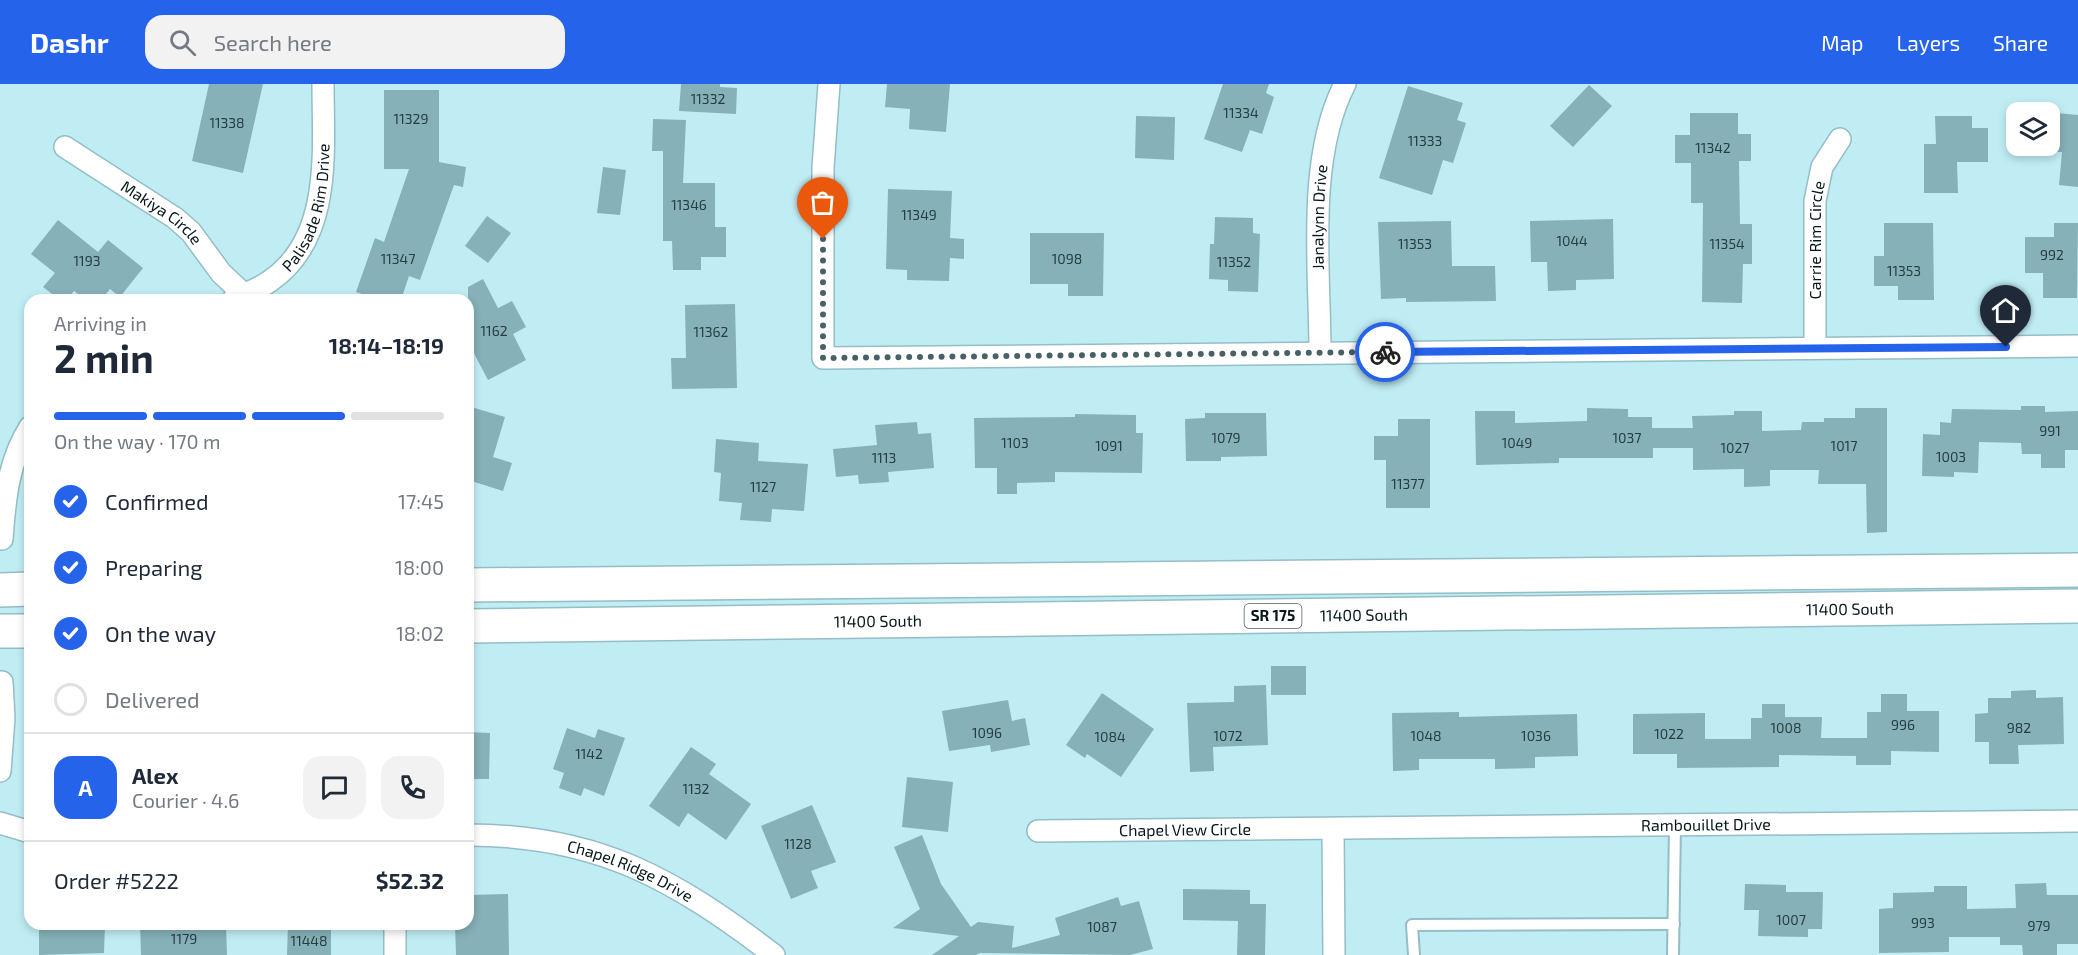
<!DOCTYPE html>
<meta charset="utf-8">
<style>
:root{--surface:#fff;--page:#f2f2f3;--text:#1f2937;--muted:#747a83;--line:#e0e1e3;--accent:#2563eb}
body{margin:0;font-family:"Exo 2",sans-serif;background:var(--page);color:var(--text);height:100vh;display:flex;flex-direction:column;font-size:22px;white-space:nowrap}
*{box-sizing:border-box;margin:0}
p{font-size:20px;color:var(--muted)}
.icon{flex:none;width:33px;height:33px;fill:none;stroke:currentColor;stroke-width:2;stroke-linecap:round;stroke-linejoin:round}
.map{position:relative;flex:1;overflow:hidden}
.sheet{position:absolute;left:24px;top:210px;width:450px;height:636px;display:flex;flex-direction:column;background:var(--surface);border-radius:18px;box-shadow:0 3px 9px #0003}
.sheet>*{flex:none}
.controls{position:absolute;left:2006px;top:18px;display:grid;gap:12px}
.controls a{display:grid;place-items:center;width:54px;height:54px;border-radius:12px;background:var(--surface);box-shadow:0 3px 9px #0003;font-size:30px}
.pin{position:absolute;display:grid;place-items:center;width:51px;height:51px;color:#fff;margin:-62px -26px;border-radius:50% 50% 50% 0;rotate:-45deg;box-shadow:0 0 6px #0007}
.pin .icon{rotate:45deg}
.courier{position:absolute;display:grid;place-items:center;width:60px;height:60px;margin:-30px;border:4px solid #2563eb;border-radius:50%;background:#fff;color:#222;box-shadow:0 2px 8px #0007}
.overview em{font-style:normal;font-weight:700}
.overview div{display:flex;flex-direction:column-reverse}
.overview{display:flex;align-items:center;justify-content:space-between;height:102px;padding:0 30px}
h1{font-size:39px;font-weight:700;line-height:45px}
.bar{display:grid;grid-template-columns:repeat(4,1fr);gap:9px 6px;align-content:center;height:72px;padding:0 30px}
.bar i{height:8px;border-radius:4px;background:var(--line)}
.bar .selected{background:var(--accent)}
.bar p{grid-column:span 4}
.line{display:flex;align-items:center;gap:15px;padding:0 30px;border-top:2px solid var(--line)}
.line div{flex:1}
.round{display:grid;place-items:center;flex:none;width:63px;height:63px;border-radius:18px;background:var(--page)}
ol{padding:0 30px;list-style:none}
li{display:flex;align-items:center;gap:18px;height:66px}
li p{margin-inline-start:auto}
li .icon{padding:6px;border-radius:50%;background:var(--accent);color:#fff;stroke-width:4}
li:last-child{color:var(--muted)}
li i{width:33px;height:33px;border:3px solid var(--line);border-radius:50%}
header{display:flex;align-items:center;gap:36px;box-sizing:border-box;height:84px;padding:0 30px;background:var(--accent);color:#fff}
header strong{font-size:28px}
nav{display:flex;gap:33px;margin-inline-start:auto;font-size:21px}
.search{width:420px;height:54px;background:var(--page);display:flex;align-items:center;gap:15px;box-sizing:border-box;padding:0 21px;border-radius:18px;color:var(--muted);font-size:22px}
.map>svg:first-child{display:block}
.building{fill:#86b1b8}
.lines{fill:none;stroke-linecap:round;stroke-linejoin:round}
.service-casing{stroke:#93bec5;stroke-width:14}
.minor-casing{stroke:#93bec5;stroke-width:24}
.primary-casing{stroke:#93bec5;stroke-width:36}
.service{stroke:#fff;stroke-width:10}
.minor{stroke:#fff;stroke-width:21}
.primary{stroke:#fff;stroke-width:33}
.done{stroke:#476166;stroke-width:6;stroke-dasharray:0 10.8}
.route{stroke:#2563eb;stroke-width:8}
.labels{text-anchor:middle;stroke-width:5;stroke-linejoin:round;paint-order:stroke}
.number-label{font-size:14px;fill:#263d41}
.shield{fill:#fff;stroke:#515c5e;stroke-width:1.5}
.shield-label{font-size:15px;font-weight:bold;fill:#061619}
.street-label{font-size:16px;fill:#061619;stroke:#fff}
</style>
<header>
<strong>Dashr</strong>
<div class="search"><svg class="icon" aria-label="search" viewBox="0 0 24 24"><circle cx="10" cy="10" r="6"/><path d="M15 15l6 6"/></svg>Search here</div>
<nav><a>Map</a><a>Layers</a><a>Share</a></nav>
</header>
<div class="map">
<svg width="2078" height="871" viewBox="0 0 2078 871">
<rect width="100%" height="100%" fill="#c0edf4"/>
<g class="building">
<polygon points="209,0 263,0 243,89 192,77"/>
<polygon points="681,0 720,0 720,3 737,4 736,30 679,27"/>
<polygon points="887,0 950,0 946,48 909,45 910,25 885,23"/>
<polygon points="1223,0 1269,0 1266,9 1274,13 1262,50 1250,46 1242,68 1204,55"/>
<polygon points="1589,1 1612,22 1573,63 1550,42"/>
<polygon points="1408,2 1463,19 1457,36 1466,39 1453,79 1443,76 1432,111 1379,94"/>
<polygon points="384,6 439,6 439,78 466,83 463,103 454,101 420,196 409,192 401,216 379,216 356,208 375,154 384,158 409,85 384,85"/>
<polygon points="1690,29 1738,29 1738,50 1751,50 1751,77 1739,77 1740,140 1752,140 1752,180 1743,180 1742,219 1702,218 1703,119 1691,119 1691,79 1675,79 1675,51 1690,51"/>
<polygon points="2057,29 2078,31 2078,103 2059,101 2062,68 2053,68"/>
<polygon points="1136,32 1175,33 1174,76 1135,74"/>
<polygon points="1935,32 1972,32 1972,44 1988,44 1988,78 1957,78 1958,109 1924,109 1924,60 1936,60"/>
<polygon points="653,35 686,36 683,99 715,99 715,143 726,143 726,173 701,173 701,186 673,186 672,157 663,157 663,67 652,67"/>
<polygon points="603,83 626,86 620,131 597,129"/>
<polygon points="888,105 952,107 950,154 964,155 964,175 950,174 949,197 907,196 907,186 886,185"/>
<polygon points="487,132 511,149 488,179 465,162"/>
<polygon points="1215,133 1253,134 1253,149 1260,150 1258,208 1228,207 1228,196 1209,195 1210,160 1214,160"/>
<polygon points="1613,135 1614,195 1576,196 1576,206 1548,207 1547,178 1531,178 1530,137"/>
<polygon points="58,136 98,168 108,156 143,184 120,213 110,205 101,216 86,216 74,207 66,216 60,216 43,203 55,189 31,170"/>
<polygon points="1451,137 1452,182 1495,182 1496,217 1406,218 1406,214 1381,215 1378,138"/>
<polygon points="1884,139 1933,139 1934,216 1898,216 1898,202 1874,202 1874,172 1884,172"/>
<polygon points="2054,139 2078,139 2077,214 2043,214 2043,189 2025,189 2025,153 2054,153"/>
<polygon points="1030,149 1104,149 1103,212 1068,212 1068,200 1030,200"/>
<polygon points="483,195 498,224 512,217 526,243 513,250 526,276 488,296 468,258 468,203"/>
<polygon points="735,220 737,304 672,305 671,274 686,274 685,221"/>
<polygon points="468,322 505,333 493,373 512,379 503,407 468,396"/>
<polygon points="2021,322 2045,322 2045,328 2078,327 2078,366 2065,366 2065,384 2041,384 2041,370 2022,370 2021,359 1979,358 1978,389 1954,388 1954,393 1922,392 1923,350 1940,351 1940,338 1951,339 1952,325 2021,326"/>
<polygon points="1587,324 1628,325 1628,333 1652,333 1652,344 1693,344 1692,332 1734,331 1734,327 1762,327 1762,347 1801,346 1802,338 1824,338 1824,334 1855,334 1855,324 1887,324 1887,448 1867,449 1866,400 1818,400 1819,386 1770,386 1770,402 1744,403 1744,385 1693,386 1693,364 1653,364 1653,374 1559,374 1559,379 1476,381 1475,327 1515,327 1515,339 1587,337"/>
<polygon points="1205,329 1266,329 1267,372 1221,373 1221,377 1186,377 1185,335 1205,334"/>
<polygon points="1075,330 1136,331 1136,349 1143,349 1142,389 1055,388 1055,398 1017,399 1017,410 997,410 997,384 975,384 974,334 1075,333"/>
<polygon points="1398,335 1430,335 1430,424 1386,424 1386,376 1374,376 1374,352 1398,352"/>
<polygon points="917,338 918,350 931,349 934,384 888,388 889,398 859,400 858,391 836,393 833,365 877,361 875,341"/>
<polygon points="716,355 759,359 758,377 808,380 804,427 772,425 771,438 740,436 742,419 719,417 721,389 714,388"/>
<rect x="1271" y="582" width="35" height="29"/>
<polygon points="1266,601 1268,661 1213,663 1214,687 1190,688 1187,619 1234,618 1234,602"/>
<polygon points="2036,606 2036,614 2063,613 2064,660 2018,661 2019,680 1989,680 1989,658 1975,658 1975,630 1988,629 1988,614 2011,614 2011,607"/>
<polygon points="1102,609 1154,645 1121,693 1087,670 1085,674 1066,661"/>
<polygon points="1881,610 1907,610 1907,627 1939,627 1939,668 1891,667 1891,681 1856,681 1856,672 1779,671 1779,683 1677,684 1677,670 1633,670 1633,630 1705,629 1705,655 1751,655 1751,634 1762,634 1762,620 1785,620 1785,633 1822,633 1821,654 1867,654 1867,628 1881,628"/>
<polygon points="1008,616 1012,637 1025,634 1030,661 991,668 990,661 949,667 942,627"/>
<polygon points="1459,628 1459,633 1577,630 1578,672 1535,673 1535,684 1495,685 1495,675 1419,675 1419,686 1393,687 1392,629"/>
<polygon points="567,644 595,654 598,645 625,654 604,712 584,704 581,712 559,704 564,689 553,685"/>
<polygon points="468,648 490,649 489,695 468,695"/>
<polygon points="691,663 716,680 709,690 751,720 726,756 688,729 679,743 649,722"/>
<polygon points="907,693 953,698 948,748 902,743"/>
<polygon points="812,721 836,778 811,787 818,804 791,815 761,742"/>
<polygon points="922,751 941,800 971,843 978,838 1014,842 1012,864 1060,851 1055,834 1118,813 1121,822 1139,817 1153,865 1130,871 980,869 976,871 932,871 959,852 893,844 920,825 894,763"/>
<polygon points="2046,799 2047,811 2078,811 2078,860 2057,860 2057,871 2023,871 2022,861 2000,861 2000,853 1949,853 1949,868 1879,869 1879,825 1893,824 1893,809 1934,808 1934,802 1967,802 1967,825 2016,824 2015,800"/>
<polygon points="1745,800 1786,801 1786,808 1823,808 1822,845 1808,845 1808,853 1758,852 1759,826 1744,826"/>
<polygon points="1183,805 1250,806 1250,820 1266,820 1265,871 1237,871 1238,837 1183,836"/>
<polygon points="508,810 509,871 456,871 455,840 468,840 468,811"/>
<polygon points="39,840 105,840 104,869 39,871"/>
<polygon points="140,840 226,840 227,871 141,871"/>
<polygon points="288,840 331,840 331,871 287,871"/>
</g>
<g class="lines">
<defs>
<g id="service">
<polyline points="1414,871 1412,841 1674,840"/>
<polyline points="1673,871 1675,741"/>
</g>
<g id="minor">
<polyline points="829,0 823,84 823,274 2078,262"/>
<path id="s1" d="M 65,63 L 175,134 L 191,148 L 221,189 L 250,216"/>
<path id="s2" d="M 233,216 C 245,210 259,205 270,197 C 333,154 323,66 323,0"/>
<path id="s3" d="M 1815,264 L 1815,117 L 1822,83 L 1840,55"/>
<path id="s4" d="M 1320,269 C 1320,186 1306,75 1345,0"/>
<path d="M 2,455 C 5,414 8,378 30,343"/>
<polyline points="0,687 4,634 2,598"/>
<polyline points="0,739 30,748"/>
<polyline points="1333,745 1334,871"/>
<path id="s5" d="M 1038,747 L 2078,737"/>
<path id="s6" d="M 468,751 C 598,751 674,795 774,871"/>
<polyline points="395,871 395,840"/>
</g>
<g id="primary">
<polyline points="468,501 2078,486"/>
<polyline points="0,506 30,505"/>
<path id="s7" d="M 468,542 L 2078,522"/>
<polyline points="0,547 30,547"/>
</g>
</defs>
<use href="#service" class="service-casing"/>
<use href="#minor" class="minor-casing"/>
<use href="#primary" class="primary-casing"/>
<use href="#service" class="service"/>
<use href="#minor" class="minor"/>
<use href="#primary" class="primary"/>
</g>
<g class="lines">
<polyline class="done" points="823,155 823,274 1385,268"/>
<polyline class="route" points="1385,268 2006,263"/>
</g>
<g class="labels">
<g class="number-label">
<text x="708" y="20">11332</text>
<text x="1241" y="34">11334</text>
<text x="411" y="40">11329</text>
<text x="227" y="44">11338</text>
<text x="1425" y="62">11333</text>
<text x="1713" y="69">11342</text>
<text x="689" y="126">11346</text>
<text x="919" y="136">11349</text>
<text x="1572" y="162">1044</text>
<text x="1415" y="165">11353</text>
<text x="1727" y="165">11354</text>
<text x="2052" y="176">992</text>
<text x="398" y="180">11347</text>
<text x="1067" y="180">1098</text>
<text x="87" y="182">1193</text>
<text x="1234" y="183">11352</text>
<text x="1904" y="192">11353</text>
<text x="494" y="252">1162</text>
<text x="711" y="253">11362</text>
<text x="2050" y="352">991</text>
<text x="1226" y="359">1079</text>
<text x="1627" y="359">1037</text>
<text x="1015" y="364">1103</text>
<text x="1517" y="364">1049</text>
<text x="1109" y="367">1091</text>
<text x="1844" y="367">1017</text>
<text x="1735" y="369">1027</text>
<text x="1951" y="378">1003</text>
<text x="884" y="379">1113</text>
<text x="1408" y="405">11377</text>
<text x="763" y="408">1127</text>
<text x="1903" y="646">996</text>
<text x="1786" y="649">1008</text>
<text x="2019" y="649">982</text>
<text x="987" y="654">1096</text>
<text x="1669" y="655">1022</text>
<text x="1228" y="657">1072</text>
<text x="1426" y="657">1048</text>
<text x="1536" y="657">1036</text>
<text x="1110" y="658">1084</text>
<text x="589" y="675">1142</text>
<text x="696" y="710">1132</text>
<text x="798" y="765">1128</text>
<text x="1791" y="841">1007</text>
<text x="1923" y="844">993</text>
<text x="2039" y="847">979</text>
<text x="1102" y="848">1087</text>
<text x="184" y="860">1179</text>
<text x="309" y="862">11448</text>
</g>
<rect class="shield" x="1244.5" y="520" width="57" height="24" rx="4.5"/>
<g class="shield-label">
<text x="1273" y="537">SR 175</text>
</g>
<g class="street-label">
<text dy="6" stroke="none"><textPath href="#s2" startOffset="128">Palisade Rim Drive</textPath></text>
<text dy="6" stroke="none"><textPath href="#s1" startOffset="117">Makiya Circle</textPath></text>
<text dy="6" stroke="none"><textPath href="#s4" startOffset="136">Janalynn Drive</textPath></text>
<text dy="6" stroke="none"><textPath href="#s3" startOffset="108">Carrie Rim Circle</textPath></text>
<text dy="6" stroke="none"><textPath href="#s7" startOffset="1382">11400 South</textPath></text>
<text dy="6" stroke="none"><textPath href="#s7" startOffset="896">11400 South</textPath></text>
<text dy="6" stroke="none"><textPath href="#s7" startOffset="410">11400 South</textPath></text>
<text dy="6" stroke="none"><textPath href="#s5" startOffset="668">Rambouillet Drive</textPath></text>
<text dy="6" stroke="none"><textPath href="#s5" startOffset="147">Chapel View Circle</textPath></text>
<text dy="6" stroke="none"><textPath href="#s6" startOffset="168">Chapel Ridge Drive</textPath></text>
</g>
</g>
</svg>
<div class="controls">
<a><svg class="icon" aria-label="layers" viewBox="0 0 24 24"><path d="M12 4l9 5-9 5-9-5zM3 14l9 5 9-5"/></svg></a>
</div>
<div class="pin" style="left:823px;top:155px;background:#ea580c"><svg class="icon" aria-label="bag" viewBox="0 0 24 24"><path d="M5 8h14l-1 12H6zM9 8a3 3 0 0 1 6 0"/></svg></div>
<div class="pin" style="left:2006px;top:263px;background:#1f2937"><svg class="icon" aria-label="home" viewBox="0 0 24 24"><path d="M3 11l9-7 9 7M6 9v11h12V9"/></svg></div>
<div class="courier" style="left:1385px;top:268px"><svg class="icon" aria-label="bike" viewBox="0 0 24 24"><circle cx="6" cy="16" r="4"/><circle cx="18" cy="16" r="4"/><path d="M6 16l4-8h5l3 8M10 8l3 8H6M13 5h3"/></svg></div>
<section class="sheet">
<div class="overview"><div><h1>2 min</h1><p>Arriving in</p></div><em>18:14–18:19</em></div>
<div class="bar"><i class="selected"></i><i class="selected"></i><i class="selected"></i><i></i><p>On the way · 170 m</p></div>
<ol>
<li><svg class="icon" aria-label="check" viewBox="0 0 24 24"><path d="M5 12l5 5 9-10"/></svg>Confirmed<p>17:45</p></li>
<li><svg class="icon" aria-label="check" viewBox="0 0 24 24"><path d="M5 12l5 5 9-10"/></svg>Preparing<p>18:00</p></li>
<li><svg class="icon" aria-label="check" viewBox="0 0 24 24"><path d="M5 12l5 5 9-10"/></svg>On the way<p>18:02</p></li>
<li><i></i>Delivered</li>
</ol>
<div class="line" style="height:108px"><b class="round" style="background:var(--accent);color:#fff">A</b><div><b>Alex</b><p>Courier · 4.6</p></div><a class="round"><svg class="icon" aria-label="chat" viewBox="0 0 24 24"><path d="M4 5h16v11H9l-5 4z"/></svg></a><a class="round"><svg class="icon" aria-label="phone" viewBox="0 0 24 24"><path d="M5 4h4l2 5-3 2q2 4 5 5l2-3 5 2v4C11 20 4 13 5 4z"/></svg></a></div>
<div class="line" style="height:78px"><div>Order #5222</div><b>$52.32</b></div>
</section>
</div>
